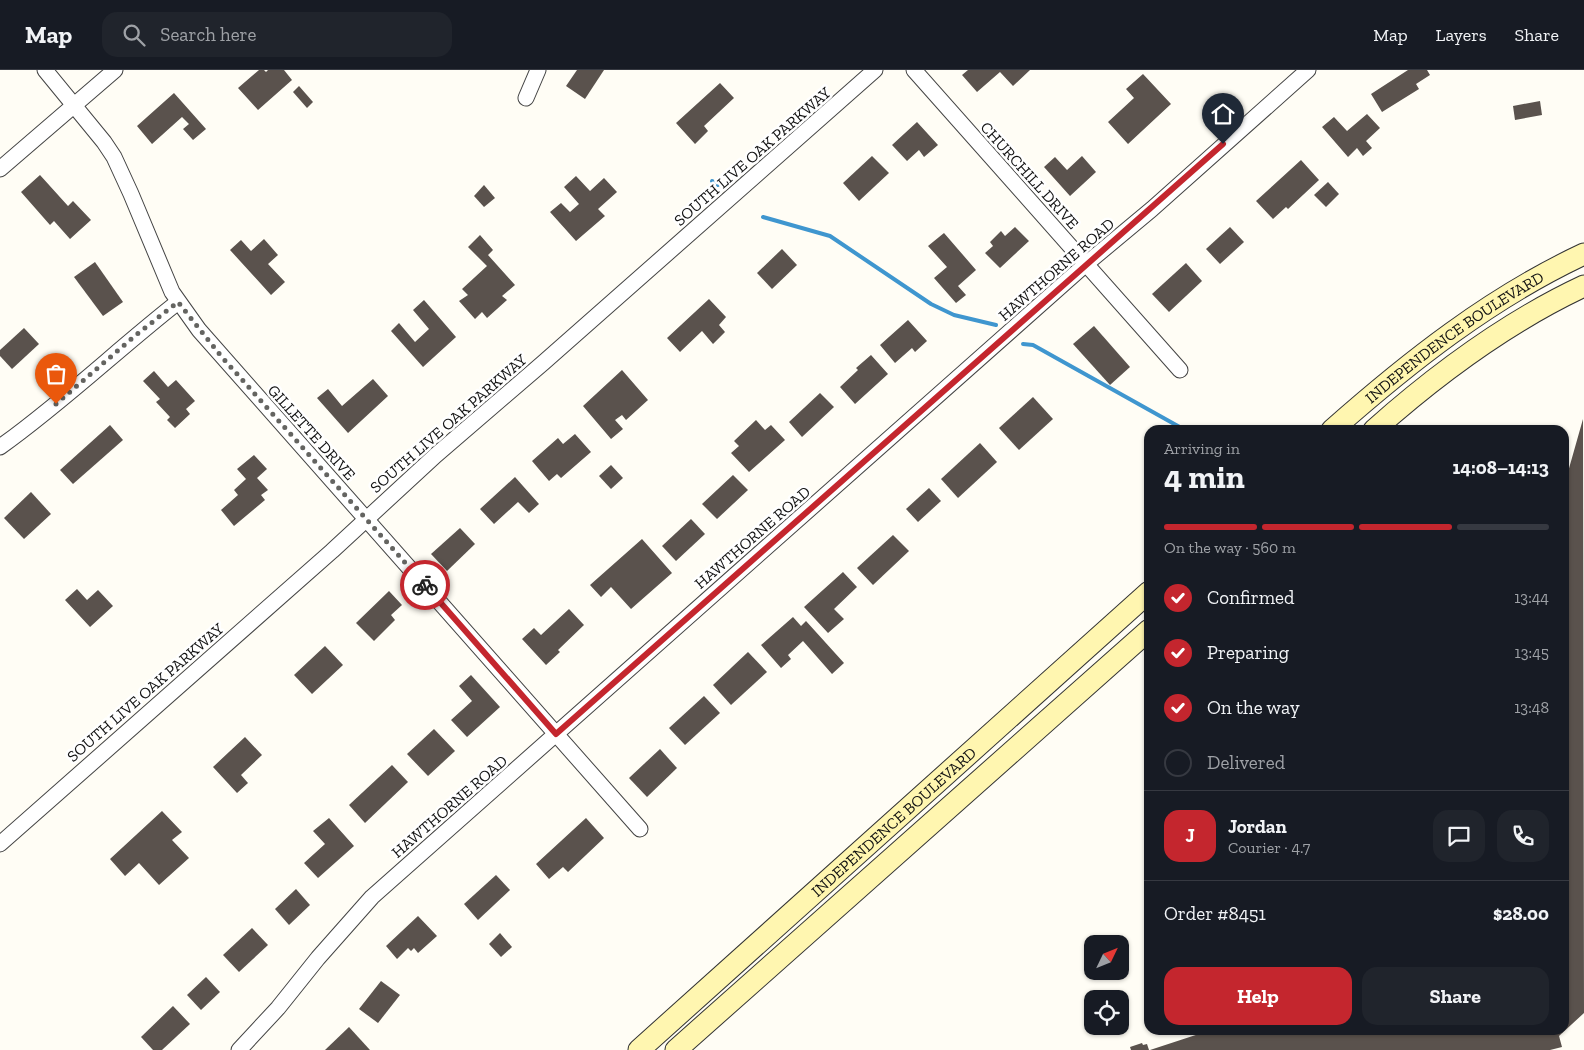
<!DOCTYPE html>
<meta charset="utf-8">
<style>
:root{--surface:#171b24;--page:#20242c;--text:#f1f3f6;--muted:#9ea1a6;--line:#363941;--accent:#c4262e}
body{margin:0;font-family:"Zilla Slab",serif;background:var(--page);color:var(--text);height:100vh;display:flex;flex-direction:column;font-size:19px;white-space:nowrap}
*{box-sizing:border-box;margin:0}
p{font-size:16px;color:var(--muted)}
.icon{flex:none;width:28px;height:28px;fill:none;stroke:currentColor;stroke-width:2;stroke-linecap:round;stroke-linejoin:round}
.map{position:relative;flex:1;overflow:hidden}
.panel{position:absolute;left:1144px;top:355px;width:425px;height:610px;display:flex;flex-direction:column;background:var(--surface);border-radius:15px;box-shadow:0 1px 4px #0004}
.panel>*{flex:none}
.needle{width:32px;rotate:47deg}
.controls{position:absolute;left:1084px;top:865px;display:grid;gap:10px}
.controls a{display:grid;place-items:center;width:45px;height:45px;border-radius:10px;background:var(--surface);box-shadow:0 1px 4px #0004;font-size:25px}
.pin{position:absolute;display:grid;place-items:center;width:42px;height:42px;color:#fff;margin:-51px -21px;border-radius:50% 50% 50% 0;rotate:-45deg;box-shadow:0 0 5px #0007}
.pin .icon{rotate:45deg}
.courier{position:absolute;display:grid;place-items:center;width:50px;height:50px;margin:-25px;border:4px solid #c4262e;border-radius:50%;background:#fff;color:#222;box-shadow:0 1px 6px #0007}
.overview em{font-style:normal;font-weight:700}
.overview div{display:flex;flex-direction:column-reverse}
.overview{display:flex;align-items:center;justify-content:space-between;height:85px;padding:0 20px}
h1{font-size:32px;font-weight:700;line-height:38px}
.bar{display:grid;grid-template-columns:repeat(4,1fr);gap:8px 5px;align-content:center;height:60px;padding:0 20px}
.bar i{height:6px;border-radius:4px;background:var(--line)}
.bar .active{background:var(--accent)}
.bar p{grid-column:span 4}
.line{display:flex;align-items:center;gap:12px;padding:0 20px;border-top:1px solid var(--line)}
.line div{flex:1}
.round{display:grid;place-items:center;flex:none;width:52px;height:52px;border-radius:15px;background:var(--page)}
ol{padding:0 20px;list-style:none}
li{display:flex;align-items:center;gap:15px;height:55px}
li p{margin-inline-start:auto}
li .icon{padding:5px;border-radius:50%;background:var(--accent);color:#fff;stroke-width:4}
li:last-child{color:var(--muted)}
li i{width:28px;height:28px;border:2px solid var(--line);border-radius:50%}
.cta{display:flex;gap:10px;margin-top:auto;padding:10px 20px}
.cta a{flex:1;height:58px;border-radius:15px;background:var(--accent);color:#fff;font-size:20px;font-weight:700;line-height:58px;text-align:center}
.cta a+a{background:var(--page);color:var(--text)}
header{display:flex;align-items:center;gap:30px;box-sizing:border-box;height:70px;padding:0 25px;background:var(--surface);border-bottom:1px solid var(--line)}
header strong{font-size:24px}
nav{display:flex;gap:28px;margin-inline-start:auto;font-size:18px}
.search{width:350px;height:45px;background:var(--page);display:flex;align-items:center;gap:12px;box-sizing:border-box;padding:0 18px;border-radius:15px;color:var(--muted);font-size:19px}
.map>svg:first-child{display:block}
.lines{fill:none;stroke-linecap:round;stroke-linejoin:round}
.stream{stroke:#3f96cf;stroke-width:4}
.building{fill:#5a524d}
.street-casing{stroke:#444;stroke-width:17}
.secondary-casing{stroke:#333;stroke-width:23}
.street{stroke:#fff;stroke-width:15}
.secondary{stroke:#fff6b0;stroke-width:21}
.done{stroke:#646461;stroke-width:5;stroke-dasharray:0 9}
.route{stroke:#c4262e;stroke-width:6}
.labels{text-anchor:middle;stroke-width:5;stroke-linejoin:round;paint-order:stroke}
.street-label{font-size:16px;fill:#111;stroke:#fff}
</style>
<header>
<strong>Map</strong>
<div class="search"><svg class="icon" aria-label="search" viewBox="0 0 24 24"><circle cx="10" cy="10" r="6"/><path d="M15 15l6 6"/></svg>Search here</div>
<nav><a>Map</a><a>Layers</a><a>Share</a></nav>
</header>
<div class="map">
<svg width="1584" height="980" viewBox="0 0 1584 980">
<rect width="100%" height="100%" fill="#fffdf5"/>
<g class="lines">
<g class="stream">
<polyline points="712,111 718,115"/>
<polyline points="763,147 830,166 931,234 954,245 996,255"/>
<polyline points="1023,274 1033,275 1185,360"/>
</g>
</g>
<g class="building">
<polygon points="259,0 264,0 266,2 268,0 284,0 292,10 258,40 238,18"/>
<polygon points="577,0 604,0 585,29 566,16"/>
<polygon points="968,0 1030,0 1013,16 1000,2 977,22 962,5"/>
<polygon points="1408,0 1427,0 1430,5 1416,14 1419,19 1382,42 1371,24"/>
<polygon points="1143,4 1171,34 1128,74 1108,52 1134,28 1126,19"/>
<polygon points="720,13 734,28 704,56 708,61 695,74 676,53"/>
<polygon points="299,16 313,32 307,38 293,22"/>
<polygon points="174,23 206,59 193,70 183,59 189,54 182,47 152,74 137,56"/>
<polygon points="1540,31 1542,45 1515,50 1513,36"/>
<polygon points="1367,44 1380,58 1366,71 1372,78 1363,86 1357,78 1348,87 1322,57 1334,47 1347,61"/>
<polygon points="917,52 938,75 924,87 919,80 907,91 892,75"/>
<polygon points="872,86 889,103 859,131 843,113"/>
<polygon points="1082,86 1096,102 1070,126 1044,97 1055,87 1067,100"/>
<polygon points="1301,90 1319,110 1288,139 1286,137 1273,149 1256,131"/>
<polygon points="40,105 68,136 73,131 91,150 70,169 54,151 50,155 21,122"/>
<polygon points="576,106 590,121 604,108 617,122 598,139 605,146 576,171 550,142 561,133 570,142 579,134 564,117"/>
<polygon points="1328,112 1339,124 1326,137 1314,125"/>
<polygon points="484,115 495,128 484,137 474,126"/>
<polygon points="1015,157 1029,171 1000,198 985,183 993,176 990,172 1001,161 1005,166"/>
<polygon points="1230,157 1244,172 1220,194 1206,179"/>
<polygon points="944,163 976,200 958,216 966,225 956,233 934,208 947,197 928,176"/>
<polygon points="480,165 493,180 488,185 515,215 502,226 507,230 487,248 482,242 475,249 459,231 468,225 462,219 487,196 468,177"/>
<polygon points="264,169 278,185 268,194 285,212 271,225 230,180 241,170 251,181"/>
<polygon points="782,179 797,195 772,219 757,203"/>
<polygon points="95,192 123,232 103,246 74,207"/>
<polygon points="1186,193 1202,211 1169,242 1152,224"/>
<polygon points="709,229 726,247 719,255 725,262 713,274 702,261 680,282 667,268"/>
<polygon points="424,230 456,267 423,297 391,261 399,253 415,272 429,259 413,240"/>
<polygon points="908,250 927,271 915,282 912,278 895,293 880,275"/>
<polygon points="1094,256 1130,297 1110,315 1073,274"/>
<polygon points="24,258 39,274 12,299 0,286 0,280"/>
<polygon points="871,285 888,304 855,334 840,317 858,300 856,298"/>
<polygon points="622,300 648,330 626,350 622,345 615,350 623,359 611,369 583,336"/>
<polygon points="154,301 168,317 176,310 195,331 186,339 190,344 175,358 167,350 170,347 156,332 160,329 143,311"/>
<polygon points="373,309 388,326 348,363 317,328 328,319 342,336"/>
<polygon points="820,323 834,337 802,367 789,352"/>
<polygon points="1033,327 1053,349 1019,380 999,358"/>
<polygon points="1583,349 1584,943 1559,966 1562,977 1550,980 1150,980 1211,960 1564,960 1564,416"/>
<polygon points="756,350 765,360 771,355 785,370 749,402 731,383 739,376 734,371"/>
<polygon points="110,355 123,370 73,414 60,400"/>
<polygon points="575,364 591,382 561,408 557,404 549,411 532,391 558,368 563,374"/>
<polygon points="980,373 997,392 958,428 941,409"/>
<polygon points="254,385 267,399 257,408 268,420 261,425 265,430 234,456 221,440 238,425 234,420 246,409 237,399"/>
<polygon points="611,395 623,408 611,419 599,406"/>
<polygon points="733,405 748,420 717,449 702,434"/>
<polygon points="515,407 539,434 529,443 518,432 494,454 480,439"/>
<polygon points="929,418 941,431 918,452 906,439"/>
<polygon points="31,422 51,444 24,469 4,448"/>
<polygon points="691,449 705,464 676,491 662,476"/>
<polygon points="460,458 475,474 447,501 431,484"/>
<polygon points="893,465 909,481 873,515 857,498"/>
<polygon points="642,469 672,503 631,539 611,517 601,527 590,515"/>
<polygon points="843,502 857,517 834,539 844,549 828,563 804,537"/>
<polygon points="77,519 87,530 98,520 113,536 90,557 65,530"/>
<polygon points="389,521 402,535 391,545 395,550 374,571 356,553"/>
<polygon points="569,539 584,555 558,580 560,582 546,595 522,569 534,558 541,565"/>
<polygon points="793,547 801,556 806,551 844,593 832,604 803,571 788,585 791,589 781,598 761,575"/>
<polygon points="325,576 343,595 312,624 294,605"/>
<polygon points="748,582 767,602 731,635 713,615"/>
<polygon points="471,605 500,637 467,667 451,650 472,631 459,616"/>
<polygon points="704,626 720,643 685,675 669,658"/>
<polygon points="434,659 455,681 428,706 407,684"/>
<polygon points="245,667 262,685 241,705 248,713 237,723 213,697"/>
<polygon points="660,679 677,698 647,727 629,708"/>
<polygon points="392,695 408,712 365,753 349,735"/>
<polygon points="162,741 182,762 172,770 189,788 159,815 139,793 125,806 110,789"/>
<polygon points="329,748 354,776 318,808 304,793 325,774 313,761"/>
<polygon points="586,748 604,768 568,802 563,797 549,809 536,794"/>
<polygon points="496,805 510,820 478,850 464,834"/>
<polygon points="296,819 310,835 289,855 275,839"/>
<polygon points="418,846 437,866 418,883 414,878 411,881 408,878 397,889 386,876"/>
<polygon points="252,858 268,875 239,902 223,885"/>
<polygon points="500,863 512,877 501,887 489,874"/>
<polygon points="206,907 220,922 201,940 187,925"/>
<polygon points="381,911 400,925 378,953 359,939"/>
<polygon points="173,936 190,954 162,980 153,980 141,967"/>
<polygon points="349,957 370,980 325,980"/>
<polygon points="1142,973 1143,975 1147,974 1149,980 1131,980 1130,977"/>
</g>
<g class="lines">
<defs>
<g id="street">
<polyline points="45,0 104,72 114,87 131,124 172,222 199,260 640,759"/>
<polyline points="914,0 1180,300"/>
<polyline points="526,28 538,0"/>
<polyline points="0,99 115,0"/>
<path d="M 0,377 C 62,333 118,279 178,232"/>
<polyline points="0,774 332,481 436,385 543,293 875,0"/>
<polyline points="239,980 278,938 318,888 372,827 1086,194 1152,139 1308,0"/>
</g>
<g id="secondary">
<path id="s1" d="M 1332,360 C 1409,292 1490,228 1584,184"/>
<path d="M 1374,360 C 1437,304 1507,252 1584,216"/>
<path id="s2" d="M 639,980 L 1149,522"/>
<polyline points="676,980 1149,560"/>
</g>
</defs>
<use href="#street" class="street-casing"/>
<use href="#secondary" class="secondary-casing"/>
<use href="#street" class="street"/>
<use href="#secondary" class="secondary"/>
</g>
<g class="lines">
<polyline class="done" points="56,334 136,265 178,232 221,286 425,515"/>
<polyline class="route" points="425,515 556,664 1223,74"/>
</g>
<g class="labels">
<g class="street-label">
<text transform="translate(752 86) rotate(-41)" y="6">SOUTH LIVE OAK PARKWAY</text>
<text transform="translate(1030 105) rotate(48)" y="6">CHURCHILL DRIVE</text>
<text transform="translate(1056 199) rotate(-41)" y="6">HAWTHORNE ROAD</text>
<text dy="6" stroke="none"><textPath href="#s1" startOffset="154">INDEPENDENCE BOULEVARD</textPath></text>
<text transform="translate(448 353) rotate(-41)" y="6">SOUTH LIVE OAK PARKWAY</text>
<text transform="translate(312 362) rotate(48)" y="6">GILLETTE DRIVE</text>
<text transform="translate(752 467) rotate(-41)" y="6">HAWTHORNE ROAD</text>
<text transform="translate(145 622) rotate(-41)" y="6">SOUTH LIVE OAK PARKWAY</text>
<text transform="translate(449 736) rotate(-41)" y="6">HAWTHORNE ROAD</text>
<text dy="6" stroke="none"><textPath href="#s2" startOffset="342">INDEPENDENCE BOULEVARD</textPath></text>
</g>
</g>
</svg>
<div class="controls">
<a><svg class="needle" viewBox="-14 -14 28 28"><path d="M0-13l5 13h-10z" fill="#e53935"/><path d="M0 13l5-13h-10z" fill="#9ea1a6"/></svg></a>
<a><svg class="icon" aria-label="locate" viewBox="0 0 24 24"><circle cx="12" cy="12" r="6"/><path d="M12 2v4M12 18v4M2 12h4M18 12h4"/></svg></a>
</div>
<div class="pin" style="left:56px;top:334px;background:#ea580c"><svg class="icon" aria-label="bag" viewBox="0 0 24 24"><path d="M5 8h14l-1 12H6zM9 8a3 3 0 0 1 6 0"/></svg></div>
<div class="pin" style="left:1223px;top:74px;background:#1f2937"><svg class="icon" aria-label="home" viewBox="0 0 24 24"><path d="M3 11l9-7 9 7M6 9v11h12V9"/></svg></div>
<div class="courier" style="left:425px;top:515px"><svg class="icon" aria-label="bike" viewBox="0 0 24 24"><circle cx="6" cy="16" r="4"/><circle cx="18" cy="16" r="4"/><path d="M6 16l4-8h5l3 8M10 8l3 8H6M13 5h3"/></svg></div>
<section class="panel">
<div class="overview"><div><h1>4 min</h1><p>Arriving in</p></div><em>14:08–14:13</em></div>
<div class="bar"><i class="active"></i><i class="active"></i><i class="active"></i><i></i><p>On the way · 560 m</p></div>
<ol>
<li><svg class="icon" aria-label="check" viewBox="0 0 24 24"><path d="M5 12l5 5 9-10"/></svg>Confirmed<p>13:44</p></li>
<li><svg class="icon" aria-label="check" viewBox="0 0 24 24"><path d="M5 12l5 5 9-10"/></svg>Preparing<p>13:45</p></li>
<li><svg class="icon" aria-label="check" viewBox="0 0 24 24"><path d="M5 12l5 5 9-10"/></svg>On the way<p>13:48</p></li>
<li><i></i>Delivered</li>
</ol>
<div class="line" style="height:90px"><b class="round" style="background:var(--accent);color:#fff">J</b><div><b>Jordan</b><p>Courier · 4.7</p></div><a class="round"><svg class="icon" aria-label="chat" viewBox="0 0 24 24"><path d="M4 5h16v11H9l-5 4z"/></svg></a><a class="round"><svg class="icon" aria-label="phone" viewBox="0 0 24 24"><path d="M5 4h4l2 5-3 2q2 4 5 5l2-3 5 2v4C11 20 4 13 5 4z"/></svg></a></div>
<div class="line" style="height:65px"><div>Order #8451</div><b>$28.00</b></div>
<div class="cta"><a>Help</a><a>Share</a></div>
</section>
</div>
